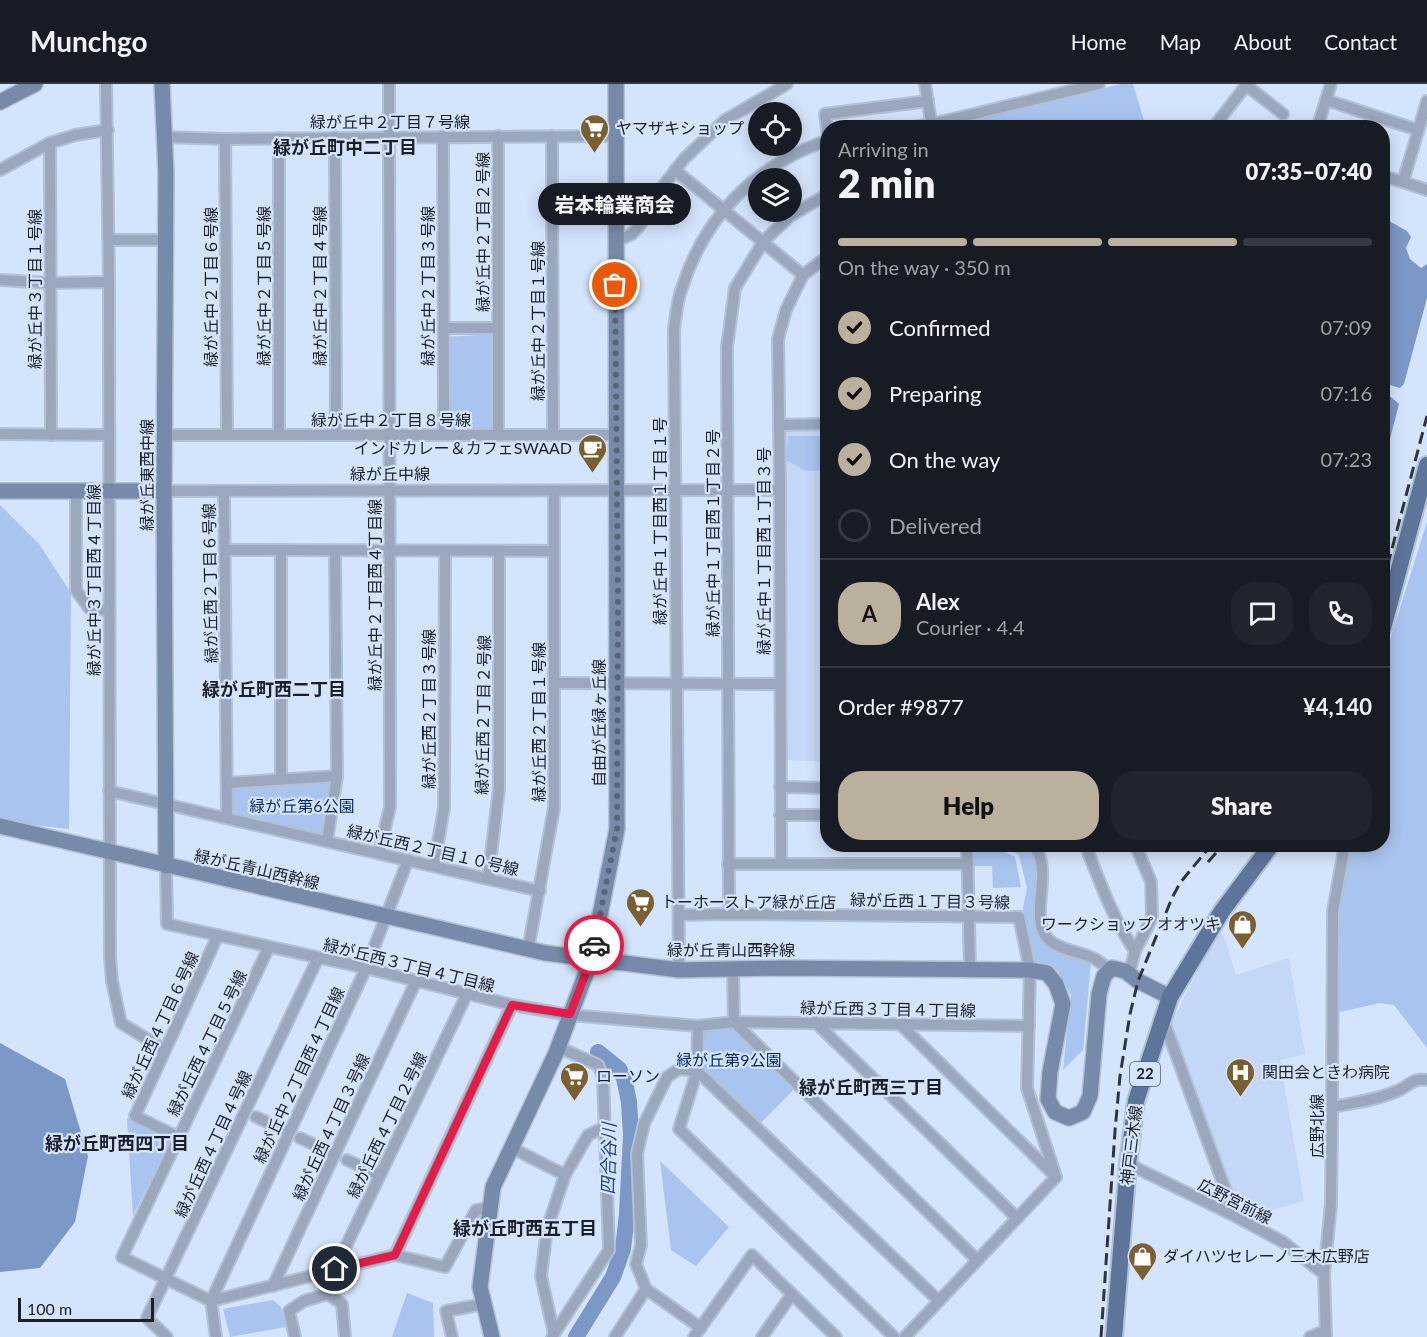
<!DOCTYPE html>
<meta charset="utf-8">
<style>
:root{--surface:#171b24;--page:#20242c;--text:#f1f3f6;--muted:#9ea1a6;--line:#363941;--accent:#bbb09d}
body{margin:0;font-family:Lato,"Noto Sans JP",sans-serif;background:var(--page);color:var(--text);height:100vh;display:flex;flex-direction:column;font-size:22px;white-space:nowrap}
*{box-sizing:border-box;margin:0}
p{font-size:20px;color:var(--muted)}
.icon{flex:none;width:33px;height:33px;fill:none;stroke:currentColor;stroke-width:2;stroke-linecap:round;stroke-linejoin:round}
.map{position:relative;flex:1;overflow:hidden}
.details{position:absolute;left:820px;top:36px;width:570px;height:732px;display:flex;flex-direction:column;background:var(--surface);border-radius:24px;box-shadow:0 3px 15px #0003}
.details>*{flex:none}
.fabs{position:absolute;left:748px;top:18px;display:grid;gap:12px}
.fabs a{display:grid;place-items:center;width:54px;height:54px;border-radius:50%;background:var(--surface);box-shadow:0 3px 15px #0003;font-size:30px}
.scale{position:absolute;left:18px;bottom:15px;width:136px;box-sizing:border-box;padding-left:6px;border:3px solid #1a1f28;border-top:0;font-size:16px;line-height:21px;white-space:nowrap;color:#1a1f28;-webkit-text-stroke:4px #d4e4fc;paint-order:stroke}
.pin{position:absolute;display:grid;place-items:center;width:51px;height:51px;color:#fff;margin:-26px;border:3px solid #fff;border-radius:50%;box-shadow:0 2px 6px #0007}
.courier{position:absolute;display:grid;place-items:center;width:60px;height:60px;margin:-30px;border:4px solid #e11d48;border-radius:50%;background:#fff;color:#222;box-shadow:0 2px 8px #0007}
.bubble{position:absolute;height:42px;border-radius:21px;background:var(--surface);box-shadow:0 3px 15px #0003;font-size:20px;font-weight:800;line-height:42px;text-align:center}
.head em{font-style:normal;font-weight:800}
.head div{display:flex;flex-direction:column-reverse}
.head{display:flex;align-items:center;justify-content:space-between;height:102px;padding:0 18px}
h1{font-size:39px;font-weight:800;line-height:45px}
.bar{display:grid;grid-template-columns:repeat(4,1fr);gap:9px 6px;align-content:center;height:72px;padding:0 18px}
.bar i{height:8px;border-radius:4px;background:var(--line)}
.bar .current{background:var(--accent)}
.bar p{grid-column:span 4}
.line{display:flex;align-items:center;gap:15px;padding:0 18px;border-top:2px solid var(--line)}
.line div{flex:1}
.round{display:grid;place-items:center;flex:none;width:63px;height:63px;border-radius:24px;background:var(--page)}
ol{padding:0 18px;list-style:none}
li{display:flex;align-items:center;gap:18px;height:66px}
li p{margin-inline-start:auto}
li .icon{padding:6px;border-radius:50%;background:var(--accent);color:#111;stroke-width:4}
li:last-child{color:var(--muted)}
li i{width:33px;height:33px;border:3px solid var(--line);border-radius:50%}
.button{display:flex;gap:12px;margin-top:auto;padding:12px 18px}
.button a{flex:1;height:69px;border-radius:24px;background:var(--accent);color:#111;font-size:24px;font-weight:800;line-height:69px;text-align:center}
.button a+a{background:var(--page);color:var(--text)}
header{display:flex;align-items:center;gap:36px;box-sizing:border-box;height:84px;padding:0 30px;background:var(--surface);border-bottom:2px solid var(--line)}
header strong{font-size:28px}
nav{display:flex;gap:33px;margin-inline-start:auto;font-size:21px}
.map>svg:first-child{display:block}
.built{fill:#c5d7f6}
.green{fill:#a9c4ee}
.water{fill:#7b98c6}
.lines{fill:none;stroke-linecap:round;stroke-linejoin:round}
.river{stroke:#7b98c6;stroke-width:16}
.street-casing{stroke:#b3c1d6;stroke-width:14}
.secondary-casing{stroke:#b3c1d6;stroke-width:18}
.primary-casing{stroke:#b3c1d6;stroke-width:20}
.street{stroke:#9aa7bd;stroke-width:10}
.secondary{stroke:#778aa9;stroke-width:15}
.primary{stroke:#5d759a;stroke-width:16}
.rail{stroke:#2f353f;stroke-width:3;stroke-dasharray:12 6;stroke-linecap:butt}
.done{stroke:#5b6472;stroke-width:6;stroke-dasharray:0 10.8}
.route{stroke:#e11d48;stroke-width:8}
.labels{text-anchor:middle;stroke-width:4.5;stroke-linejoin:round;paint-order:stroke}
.shield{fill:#d4e4fc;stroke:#525a68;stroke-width:1.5}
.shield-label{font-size:15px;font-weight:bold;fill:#1a1f28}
.street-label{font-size:16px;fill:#1a1f28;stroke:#d4e4fc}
.poi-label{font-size:16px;fill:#1a1f28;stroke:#d4e4fc;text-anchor:start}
.park-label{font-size:16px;fill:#03255d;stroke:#d4e4fc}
.neighbourhood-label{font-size:18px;font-weight:bold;fill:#1a1f28;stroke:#d4e4fc}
.water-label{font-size:18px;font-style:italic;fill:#234681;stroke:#d4e4fc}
</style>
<header>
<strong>Munchgo</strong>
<nav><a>Home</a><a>Map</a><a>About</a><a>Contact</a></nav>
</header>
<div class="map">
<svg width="1427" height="1253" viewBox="0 0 1427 1253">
<rect width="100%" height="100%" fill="#d4e4fc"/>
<g class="built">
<polygon points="828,346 828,678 786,676 785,347"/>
<polygon points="1218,849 1224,852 1236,891 1289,874 1305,970 1280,976 1304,1117 1242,1135 1238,1131 1170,941"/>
</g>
<g class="green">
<polygon points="1121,0 1133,0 1146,43 938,44"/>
<polygon points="498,250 498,351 444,351 443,253"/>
<polygon points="788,352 828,352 828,386 806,387 786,376"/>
<polygon points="0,421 39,460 71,509 69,745 0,737"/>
<polygon points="1427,438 1427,964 1394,921 1380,919 1335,929 1336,824 1349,761 1383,760 1383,578"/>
<polygon points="328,695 332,698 325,749 322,752 233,732 231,728 232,701"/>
<path d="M 1001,761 L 1024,761 C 1046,778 1037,822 1036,848 L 1050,864 L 1091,878 L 1083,966 L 1063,986 L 1071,911 L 1057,886 L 1034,881 L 1022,829 L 1027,804 L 1019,771 Z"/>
<polygon points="973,764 998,764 1015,773 1021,803 993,804 992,782 974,782"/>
<polygon points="734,938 798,1001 756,1044 697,987 698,942"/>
<polygon points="127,1034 171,1055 133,1132"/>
<polygon points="660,1077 729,1143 696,1182 671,1166"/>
<polygon points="407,1209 433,1219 434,1253 392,1253"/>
<polygon points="273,1216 281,1223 286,1243 230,1253 223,1225"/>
</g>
<g class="water">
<polygon points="1389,137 1407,147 1411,153 1406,164 1410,175 1421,184 1427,180 1427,214 1404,300 1400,304 1383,299 1383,138"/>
<polygon points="1383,311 1391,313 1399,320 1383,382"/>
<polygon points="0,959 65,995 88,1072 75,1138 40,1184 0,1188"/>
</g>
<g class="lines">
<polyline class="river" points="576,1253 613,1193 623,1165 627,1130 631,1051 629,1018 624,994 619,985 598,968"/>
<defs>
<g id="street">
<polyline points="106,0 109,198 110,873 112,897 121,939 165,966"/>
<polyline points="925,0 932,44"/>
<polyline points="1246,1 1283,30"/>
<polyline points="1326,16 1418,46"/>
<polyline points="908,44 932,40 1099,0"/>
<polyline points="1213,44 1247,0"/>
<polyline points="1317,44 1331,0"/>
<polyline points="443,52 444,351"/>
<polyline points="552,52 553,351"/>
<polyline points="828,52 825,30 928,17"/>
<polyline points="164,53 225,55 615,52"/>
<polyline points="335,53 336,351"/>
<polyline points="279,54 279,351"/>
<polyline points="225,55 227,351"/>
<polyline points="50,59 51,351"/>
<polyline points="0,86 50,59 75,51 108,46"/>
<polyline points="675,86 803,191"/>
<polyline points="1383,92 1403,98 1427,17"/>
<polyline points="1403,98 1427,106"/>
<polyline points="109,156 166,156"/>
<polyline points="615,158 632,150 640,141 656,111 684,75 725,36 787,0"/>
<polyline points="0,196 49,199 109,198"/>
<polyline points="443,244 498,244"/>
<polyline points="779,341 828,340"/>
<polyline points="0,350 109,351"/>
<polyline points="165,351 617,351"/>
<polyline points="498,351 498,52"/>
<polyline points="76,407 76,506 89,524 108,526"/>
<polyline points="164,407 780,406"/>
<polyline points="224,408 227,734"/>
<polyline points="226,466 554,467"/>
<polyline points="554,599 779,600"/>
<polyline points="281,696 281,467"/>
<polyline points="227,699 337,692"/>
<polyline points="780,703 828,704"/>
<polyline points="109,707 540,807"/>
<polyline points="780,731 828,731"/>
<polyline points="327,757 337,692 335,467"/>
<polyline points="967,760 970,885"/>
<path d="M 1032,760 C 1055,783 1030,827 1045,851 C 1054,866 1080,867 1095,875 C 1100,878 1105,882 1110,886"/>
<path d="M 1085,760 C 1099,796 1113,835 1135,867 L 1129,890"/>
<polyline points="1135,760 1151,798 1152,834 1135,867"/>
<polyline points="379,769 390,723 389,0"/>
<polyline points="781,779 780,406 778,255 786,226 803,191 828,172"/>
<polyline points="728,780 968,780"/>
<polyline points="166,782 167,840 366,884 512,921 570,931 698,942 734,938 1029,942"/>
<polyline points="434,782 444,724 445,467"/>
<polyline points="488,795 499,705 499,467"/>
<polyline points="729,830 727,263 735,204 763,158 790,132 828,110"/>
<polyline points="679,831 729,830 1019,833 1030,886 1027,1004 1056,1093 905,1253"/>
<polyline points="528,866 554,724 554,408"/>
<polyline points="733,885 734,938 977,1176"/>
<path d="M 679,886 L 674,245 C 676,231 677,217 682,204 C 705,131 756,81 828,56"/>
<polyline points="1163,935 1235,1132"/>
<polyline points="815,938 1017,1134"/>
<polyline points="900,940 1054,1091"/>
<polyline points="698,942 697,987 679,1045 894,1253"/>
<path d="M 1332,1023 C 1353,1019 1377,1016 1397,1007 C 1408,1003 1413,993 1427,996"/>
<polyline points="256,1033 289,1048"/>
<polyline points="178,1053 135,1032 218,851"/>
<polyline points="300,1054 335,1070"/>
<polyline points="512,1064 565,1091"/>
<polyline points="347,1076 379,1091"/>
<polyline points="1128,1080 1235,1132 1283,1158 1324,1190"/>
<polyline points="395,1171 512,921"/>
<polyline points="335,1185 467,910"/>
<polyline points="273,1202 416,897"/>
<polyline points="646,1205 701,1244"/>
<polyline points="211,1217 366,884 408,776"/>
<polyline points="211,1217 122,1173 269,863"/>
<polyline points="211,1217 395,1171 445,1183 476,1126 491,1123"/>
<polyline points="211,1217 216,1253"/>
<polyline points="554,1250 541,1192 547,1145 565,1091 588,1051 605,1043"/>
<polyline points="167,1253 147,1234 318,874"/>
<polyline points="295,1253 289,1227 304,1217 328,1210 342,1220 345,1253"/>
<polyline points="452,1253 446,1227 484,1220"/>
<polyline points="552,1253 609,1166 603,993 598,981 558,963"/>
<polyline points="615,1253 646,1205 636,1180 641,1161 637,1070 644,1040 667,993 679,985 697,987 939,1217"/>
<polyline points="694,1253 752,1171 836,1253"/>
<polyline points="762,1253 792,1210"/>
<polyline points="1310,1253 1325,1247"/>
<polyline points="1326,1253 1324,1190 1331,1120 1332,1033 1333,827 1345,760"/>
</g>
<g id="secondary">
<polyline points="162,0 166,89 164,407 166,782"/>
<polyline points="0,18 35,0"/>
<polyline points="0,407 164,407"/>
<polyline points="0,742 545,869 679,886 782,884 1030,886 1047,889 1056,900 1063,920 1050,988 1048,1015 1055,1028 1069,1034 1083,1028 1090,1012 1099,910 1104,892 1112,884 1125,887 1138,897 1170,913"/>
<polyline points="492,1253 480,1203 493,1103 556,969 591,876 617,745 616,0"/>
</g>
<g id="primary">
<polyline points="1383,544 1427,381"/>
<polyline points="1114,1253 1128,1080 1136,1017 1170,913 1222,827 1272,760"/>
</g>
</defs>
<use href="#street" class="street-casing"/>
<use href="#secondary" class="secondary-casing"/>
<use href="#primary" class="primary-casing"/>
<use href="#street" class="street"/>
<use href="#secondary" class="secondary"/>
<use href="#primary" class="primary"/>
<g class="rail">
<polyline points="1383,499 1427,332"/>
<polyline points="1208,778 1224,760"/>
<polyline points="1101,1253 1115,1047 1120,992 1130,930 1138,897 1172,814 1180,799 1212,760"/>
</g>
</g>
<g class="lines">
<polyline class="done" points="594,861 617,745 618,513 615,201"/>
<polyline class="route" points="335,1185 395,1171 512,921 570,930 591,876 594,861"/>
</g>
<defs>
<symbol id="supermarket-pin" viewBox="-11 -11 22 30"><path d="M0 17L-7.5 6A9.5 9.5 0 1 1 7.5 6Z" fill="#795f31" stroke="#d4e4fc"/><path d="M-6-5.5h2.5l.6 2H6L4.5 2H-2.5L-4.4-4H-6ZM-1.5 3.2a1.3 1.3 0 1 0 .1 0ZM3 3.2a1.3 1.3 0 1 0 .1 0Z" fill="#fff"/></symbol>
<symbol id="cafe-pin" viewBox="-11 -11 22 30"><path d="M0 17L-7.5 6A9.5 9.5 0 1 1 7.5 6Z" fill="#795f31" stroke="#d4e4fc"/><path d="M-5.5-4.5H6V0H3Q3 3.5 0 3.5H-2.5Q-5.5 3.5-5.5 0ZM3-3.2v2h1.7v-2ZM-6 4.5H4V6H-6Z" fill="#fff"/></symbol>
<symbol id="shop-pin" viewBox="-11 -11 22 30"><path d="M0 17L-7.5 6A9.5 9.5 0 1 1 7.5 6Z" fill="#795f31" stroke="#d4e4fc"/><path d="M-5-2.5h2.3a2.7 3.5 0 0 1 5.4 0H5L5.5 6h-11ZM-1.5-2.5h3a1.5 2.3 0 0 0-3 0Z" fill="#fff"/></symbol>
<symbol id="hospital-pin" viewBox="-11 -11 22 30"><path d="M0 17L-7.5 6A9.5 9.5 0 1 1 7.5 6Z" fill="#795f31" stroke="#d4e4fc"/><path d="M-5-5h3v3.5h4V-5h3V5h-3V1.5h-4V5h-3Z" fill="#fff"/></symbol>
</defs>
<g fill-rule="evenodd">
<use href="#supermarket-pin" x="578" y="28" width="33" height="45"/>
<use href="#cafe-pin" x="576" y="348" width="33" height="45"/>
<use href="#supermarket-pin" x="624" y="802" width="33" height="45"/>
<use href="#shop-pin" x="1226" y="824" width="33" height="45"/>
<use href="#hospital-pin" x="1224" y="972" width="33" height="45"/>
<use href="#supermarket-pin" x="558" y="976" width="33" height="45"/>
<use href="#shop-pin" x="1126" y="1156" width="33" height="45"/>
</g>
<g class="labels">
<rect class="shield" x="1130" y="978" width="30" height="24" rx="4.5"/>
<g class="shield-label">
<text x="1145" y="995">22</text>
</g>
<g class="street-label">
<text x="390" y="44">緑が丘中２丁目７号線</text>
<text transform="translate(483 148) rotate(-90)" y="6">緑が丘中２丁目２号線</text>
<text transform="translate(264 202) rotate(-90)" y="6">緑が丘中２丁目５号線</text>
<text transform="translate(320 202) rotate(-90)" y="6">緑が丘中２丁目４号線</text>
<text transform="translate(428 202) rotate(-90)" y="6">緑が丘中２丁目３号線</text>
<text transform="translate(211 203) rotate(-90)" y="6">緑が丘中２丁目６号線</text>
<text transform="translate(35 205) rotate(-90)" y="6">緑が丘中３丁目１号線</text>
<text transform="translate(538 237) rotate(-90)" y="6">緑が丘中２丁目１号線</text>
<text x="391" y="342">緑が丘中２丁目８号線</text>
<text x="390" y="396">緑が丘中線</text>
<text transform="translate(147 391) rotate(-90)" y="6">緑が丘東西中線</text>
<text transform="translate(660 437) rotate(-90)" y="6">緑が丘中１丁目西１丁目１号</text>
<text transform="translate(713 449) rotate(-90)" y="6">緑が丘中１丁目西１丁目２号</text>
<text transform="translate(764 467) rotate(-90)" y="6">緑が丘中１丁目西１丁目３号</text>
<text transform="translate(94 496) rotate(-90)" y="6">緑が丘中３丁目西４丁目線</text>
<text transform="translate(210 499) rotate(-91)" y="6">緑が丘西２丁目６号線</text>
<text transform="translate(375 511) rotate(-90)" y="6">緑が丘中２丁目西４丁目線</text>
<text transform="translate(429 625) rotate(-90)" y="6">緑が丘西２丁目３号線</text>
<text transform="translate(483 631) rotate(-89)" y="6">緑が丘西２丁目２号線</text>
<text transform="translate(539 638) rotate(-90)" y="6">緑が丘西２丁目１号線</text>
<text transform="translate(599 639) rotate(-90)" y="6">自由が丘緑ヶ丘線</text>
<text transform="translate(433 766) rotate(13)" y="6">緑が丘西２丁目１０号線</text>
<text transform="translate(257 785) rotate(13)" y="6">緑が丘青山西幹線</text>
<text transform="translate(930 817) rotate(1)" y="6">緑が丘西１丁目３号線</text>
<text x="731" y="872">緑が丘青山西幹線</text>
<text transform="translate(409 881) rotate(14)" y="6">緑が丘西３丁目４丁目線</text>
<text transform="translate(888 925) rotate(1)" y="6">緑が丘西３丁目４丁目線</text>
<text transform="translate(160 941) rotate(-65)" y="6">緑が丘西４丁目６号線</text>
<text transform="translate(207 959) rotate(-64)" y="6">緑が丘西４丁目５号線</text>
<text transform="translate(299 991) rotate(-65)" y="6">緑が丘中２丁目西４丁目線</text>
<text transform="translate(387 1041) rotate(-64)" y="6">緑が丘西４丁目２号線</text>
<text transform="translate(1317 1042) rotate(-90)" y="6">広野北線</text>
<text transform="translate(331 1043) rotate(-65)" y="6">緑が丘西４丁目３号線</text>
<text transform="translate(213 1060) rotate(-65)" y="6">緑が丘西４丁目４号線</text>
<text transform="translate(1131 1061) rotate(-83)" y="6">神戸三木線</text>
<text transform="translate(1235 1117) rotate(27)" y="6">広野宮前線</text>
</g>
<g class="poi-label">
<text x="616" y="50">ヤマザキショップ</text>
<text x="572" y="370" text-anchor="end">インドカレー＆カフェSWAAD</text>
<text x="661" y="824">トーホーストア緑が丘店</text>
<text x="1221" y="846" text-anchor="end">ワークショップ オオツキ</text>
<text x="1262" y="994">関田会ときわ病院</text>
<text x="596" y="998">ローソン</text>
<text x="1163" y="1178">ダイハツセレーノ三木広野店</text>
</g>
<g class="park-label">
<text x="302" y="728">緑が丘第6公園</text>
<text x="729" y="982">緑が丘第9公園</text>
</g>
<g class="neighbourhood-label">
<text x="345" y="70">緑が丘町中二丁目</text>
<text x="274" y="612">緑が丘町西二丁目</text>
<text x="871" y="1010">緑が丘町西三丁目</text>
<text x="117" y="1066">緑が丘町西四丁目</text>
<text x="525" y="1151">緑が丘町西五丁目</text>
</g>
<g class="water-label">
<text transform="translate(609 1075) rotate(-89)" y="6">四合谷川</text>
</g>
</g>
</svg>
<div class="fabs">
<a><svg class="icon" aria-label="locate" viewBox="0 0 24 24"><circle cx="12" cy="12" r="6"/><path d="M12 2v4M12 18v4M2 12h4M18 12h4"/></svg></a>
<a><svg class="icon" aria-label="layers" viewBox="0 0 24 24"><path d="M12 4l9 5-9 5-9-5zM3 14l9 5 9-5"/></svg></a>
</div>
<div class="scale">100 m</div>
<div class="pin" style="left:615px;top:201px;background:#ea580c"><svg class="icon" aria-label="bag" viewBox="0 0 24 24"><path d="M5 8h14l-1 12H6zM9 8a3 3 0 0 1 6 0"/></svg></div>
<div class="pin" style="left:335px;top:1185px;background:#1f2937"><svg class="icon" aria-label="home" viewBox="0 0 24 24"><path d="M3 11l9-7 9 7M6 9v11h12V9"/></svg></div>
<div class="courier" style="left:594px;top:861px"><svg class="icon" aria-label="car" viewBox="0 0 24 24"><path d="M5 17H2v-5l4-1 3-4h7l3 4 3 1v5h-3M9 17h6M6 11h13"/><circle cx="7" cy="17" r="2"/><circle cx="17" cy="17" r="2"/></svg></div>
<div class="bubble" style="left:538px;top:99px;width:153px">岩本輪業商会</div>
<section class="details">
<div class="head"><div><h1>2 min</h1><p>Arriving in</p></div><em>07:35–07:40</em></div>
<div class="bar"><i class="current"></i><i class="current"></i><i class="current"></i><i></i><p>On the way · 350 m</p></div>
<ol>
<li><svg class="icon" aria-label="check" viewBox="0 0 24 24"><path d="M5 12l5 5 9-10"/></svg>Confirmed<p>07:09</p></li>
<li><svg class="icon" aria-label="check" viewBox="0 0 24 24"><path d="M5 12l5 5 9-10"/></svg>Preparing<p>07:16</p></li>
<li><svg class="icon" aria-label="check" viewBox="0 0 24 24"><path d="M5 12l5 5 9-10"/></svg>On the way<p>07:23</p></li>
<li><i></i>Delivered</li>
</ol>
<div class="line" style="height:108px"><b class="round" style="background:var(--accent);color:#111">A</b><div><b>Alex</b><p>Courier · 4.4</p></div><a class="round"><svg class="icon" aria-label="chat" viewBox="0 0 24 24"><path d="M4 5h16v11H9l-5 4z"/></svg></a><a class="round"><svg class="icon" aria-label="phone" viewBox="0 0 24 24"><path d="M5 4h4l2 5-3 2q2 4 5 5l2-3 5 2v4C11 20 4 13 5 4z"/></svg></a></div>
<div class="line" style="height:78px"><div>Order #9877</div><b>¥4,140</b></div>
<div class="button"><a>Help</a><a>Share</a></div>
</section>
</div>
